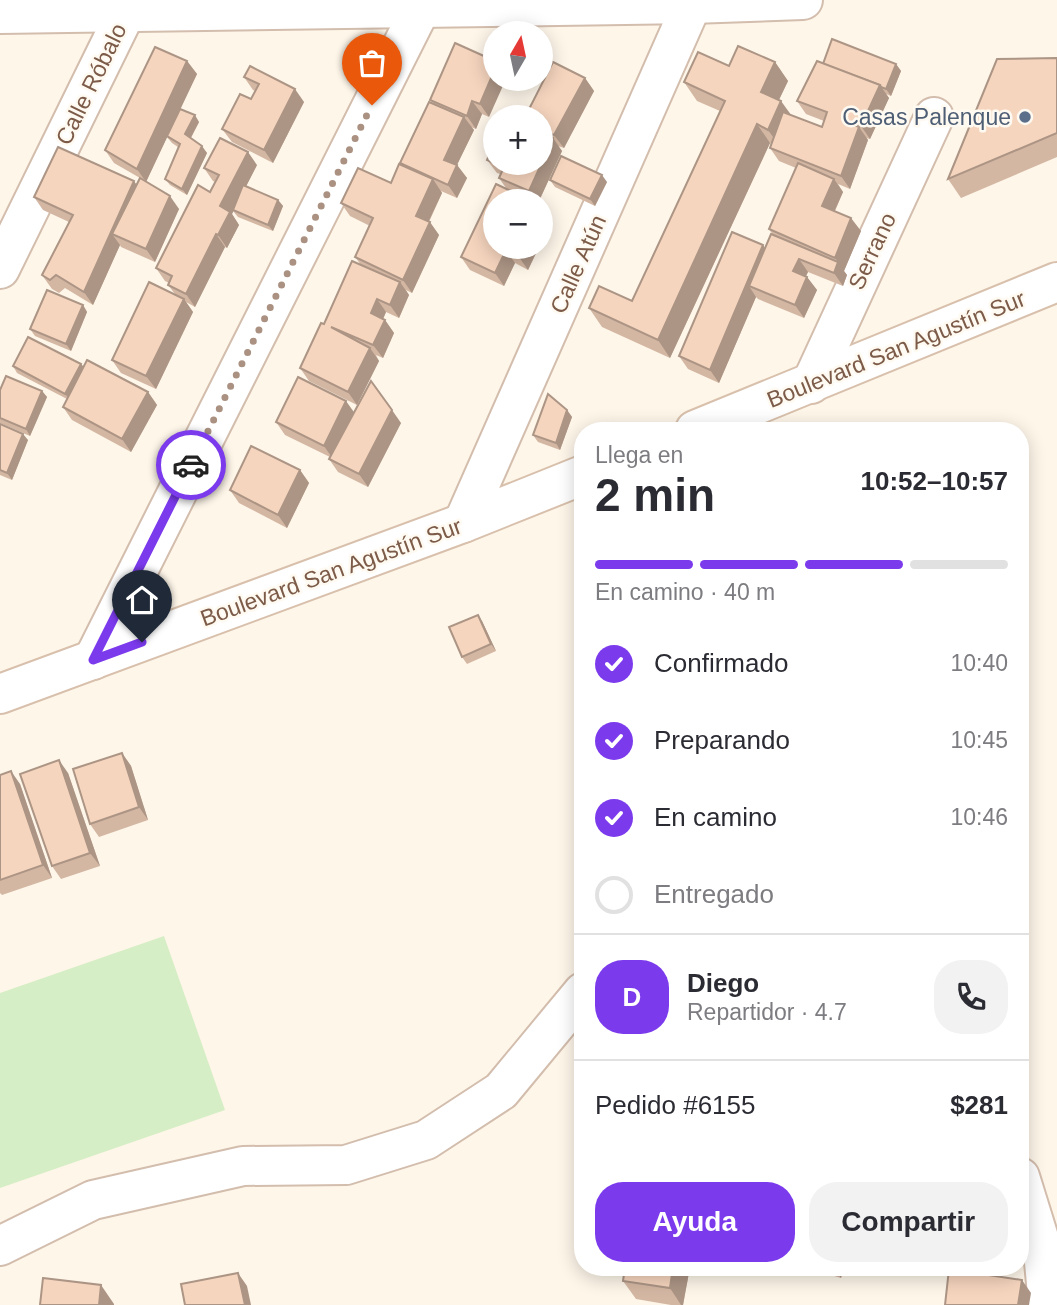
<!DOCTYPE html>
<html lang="es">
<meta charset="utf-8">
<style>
:root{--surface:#fff;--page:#f2f2f3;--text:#2b2b33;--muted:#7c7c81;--line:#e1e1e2;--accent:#7c3aed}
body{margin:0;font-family:Helvetica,sans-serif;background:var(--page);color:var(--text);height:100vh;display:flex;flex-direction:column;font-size:26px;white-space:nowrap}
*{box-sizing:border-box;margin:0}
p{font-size:23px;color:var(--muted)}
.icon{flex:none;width:38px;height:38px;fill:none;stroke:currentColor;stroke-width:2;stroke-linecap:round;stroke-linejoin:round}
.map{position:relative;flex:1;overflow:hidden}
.sheet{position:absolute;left:574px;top:422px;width:455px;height:854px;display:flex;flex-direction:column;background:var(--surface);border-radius:28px;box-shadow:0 4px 18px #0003}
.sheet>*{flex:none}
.needle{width:46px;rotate:9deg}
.tools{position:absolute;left:483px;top:21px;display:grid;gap:14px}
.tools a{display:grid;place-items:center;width:70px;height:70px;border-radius:50%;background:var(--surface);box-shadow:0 4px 18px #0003;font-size:35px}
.pin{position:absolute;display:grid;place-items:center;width:60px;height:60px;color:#fff;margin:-72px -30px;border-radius:50% 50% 50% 0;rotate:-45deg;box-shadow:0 0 7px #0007}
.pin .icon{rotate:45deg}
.courier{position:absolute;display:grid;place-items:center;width:70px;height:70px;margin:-35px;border:5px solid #7c3aed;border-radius:50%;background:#fff;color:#222;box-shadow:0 2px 9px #0007}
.summary em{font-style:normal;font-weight:800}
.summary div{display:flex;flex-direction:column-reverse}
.summary{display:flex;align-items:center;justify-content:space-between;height:119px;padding:0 21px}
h1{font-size:46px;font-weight:800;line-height:52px}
.bar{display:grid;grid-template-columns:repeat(4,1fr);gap:10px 7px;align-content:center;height:84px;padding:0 21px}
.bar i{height:9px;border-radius:5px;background:var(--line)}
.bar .current{background:var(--accent)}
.bar p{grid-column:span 4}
.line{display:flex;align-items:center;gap:18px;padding:0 21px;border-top:2px solid var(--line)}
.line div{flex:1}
.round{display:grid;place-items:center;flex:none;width:74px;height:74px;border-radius:28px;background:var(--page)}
ol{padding:0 21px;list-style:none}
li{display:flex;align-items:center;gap:21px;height:77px}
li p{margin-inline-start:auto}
li .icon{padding:7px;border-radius:50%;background:var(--accent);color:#fff;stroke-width:4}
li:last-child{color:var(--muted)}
li i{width:38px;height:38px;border:4px solid var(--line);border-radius:50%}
.primary-button{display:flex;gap:14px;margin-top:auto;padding:14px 21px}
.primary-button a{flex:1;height:80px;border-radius:28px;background:var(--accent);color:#fff;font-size:28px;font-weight:800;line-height:80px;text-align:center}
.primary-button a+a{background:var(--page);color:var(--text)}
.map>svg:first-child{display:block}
.green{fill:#d6eec5}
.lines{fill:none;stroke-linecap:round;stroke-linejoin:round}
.street-casing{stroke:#d3bdad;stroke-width:42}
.secondary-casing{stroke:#d8c0ac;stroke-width:42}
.street{stroke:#fff;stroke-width:38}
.secondary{stroke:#fff;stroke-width:38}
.wall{fill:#d4b7a3}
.shaded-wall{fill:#ac9585}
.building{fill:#f6d5be;stroke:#ac9585;stroke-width:2}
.done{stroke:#aa9181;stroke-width:7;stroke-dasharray:0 12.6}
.route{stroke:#7c3aed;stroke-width:9}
.service-dot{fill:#5c6f8a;stroke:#fffaf1;stroke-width:2.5}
.labels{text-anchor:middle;stroke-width:5;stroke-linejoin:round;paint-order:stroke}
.street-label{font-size:23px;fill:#7c5b49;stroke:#fffaf1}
.service-label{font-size:23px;fill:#4e5e75;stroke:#fffaf1;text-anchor:end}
</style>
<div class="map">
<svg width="1057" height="1305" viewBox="0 0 1057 1305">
<rect width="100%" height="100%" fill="#fef6e9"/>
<polygon class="green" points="164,936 225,1110 0,1188 0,993"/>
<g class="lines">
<defs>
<g id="street">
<polyline points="0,14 692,4 803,0"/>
<polyline points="0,269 126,12"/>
<polyline points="811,384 934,117"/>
<polyline points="463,523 692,4"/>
<polyline points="93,660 421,8"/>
<polyline points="1020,1177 1043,1251 1048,1305"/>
<polyline points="0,1246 93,1200 243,1166 346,1165 426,1140 501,1091 583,992"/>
</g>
<g id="secondary">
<polyline points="695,430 1057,282"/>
<polyline points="0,694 463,523 583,475"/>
</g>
</defs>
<use href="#street" class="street-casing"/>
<use href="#secondary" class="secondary-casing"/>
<use href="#street" class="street"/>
<use href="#secondary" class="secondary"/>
</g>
<g class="wall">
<polygon points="455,43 489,117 482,114 476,129 471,127 474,130 457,165 467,178 457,198 441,191 442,193 429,222 439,235 412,293 406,290 409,295 399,318 386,312 383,319 385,320 394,333 383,358 376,355 379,361 357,405 309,381 300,368 324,324 361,265 355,257 370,226 350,216 341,203 391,183 402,165 400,163 433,103 430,100"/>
<polygon points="1057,58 1057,157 961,198 948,179"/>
<polygon points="187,61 197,74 176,117 199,122 191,138 207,153 187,195 170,185 165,179 178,147 172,143 167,137 146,182 179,209 155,262 121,247 120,245 93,305 65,288 59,293 52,289 42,275 69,222 43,210 34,197 136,185 140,178 114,163 105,150"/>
<polygon points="553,62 585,78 594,91 564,148 558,146 562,151 539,201 532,201 527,199 528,201 495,201 495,247 539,247 528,270 515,263 504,286 470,270 461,257 496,184 506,188 499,178 500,174 497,173 487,160 495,142 495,163 541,163 541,117 525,117"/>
<polygon points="775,62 788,81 779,100 791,116 822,127 824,121 806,114 797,101 823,64 896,64 901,71 891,96 886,94 889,98 870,139 866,138 868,140 850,189 838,184 843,192 835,211 861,231 844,271 847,275 843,286 808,272 806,276 817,290 804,318 758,299 756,297 719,383 688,369 679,356 763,245 765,248 773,235 769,229 796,168 779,161 770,148 771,144 770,143 670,358 602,327 589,308 632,301 720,111 697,101 684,82"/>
<polygon points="244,77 304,102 273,163 232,142 222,129 251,99 255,91 253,90"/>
<polygon points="257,165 246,186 278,200 283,206 273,231 238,217 233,211 232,214 239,225 227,248 225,247 195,307 186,302 193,312 156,389 121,373 112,360 175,294 168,285 169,283 165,281 156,268 210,192 215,182 213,181 204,168"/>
<polygon points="550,180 607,182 595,206 555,187"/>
<polygon points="83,305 87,312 71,351 35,336 30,329"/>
<polygon points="81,364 84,367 148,392 157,405 131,452 72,420 63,407 67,399 17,373 13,366"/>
<polygon points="0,390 42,391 47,397 30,436 0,423"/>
<polygon points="567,410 572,417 560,450 538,442 533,435"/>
<polygon points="354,412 401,423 368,487 338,472 329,459 330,457 285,435 276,422"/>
<polygon points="0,424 28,440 12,480 0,475"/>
<polygon points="300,470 309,483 287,528 239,503 230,490"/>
<polygon points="482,621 496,651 467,664 462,657"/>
<polygon points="122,753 131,766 148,820 99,837 90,824"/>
<polygon points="68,773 100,866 61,879 52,866"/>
<polygon points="0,775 20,784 52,878 2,895 0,893"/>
<polygon points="690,1267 683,1305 671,1305 636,1299 623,1281"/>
<polygon points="805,1267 844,1267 841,1278"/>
</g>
<g class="shaded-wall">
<polygon points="187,61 197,74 146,182 137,169"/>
<polygon points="775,62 788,81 774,110 761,92"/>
<polygon points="896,64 901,71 891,96 886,89"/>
<polygon points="495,69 495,79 506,79 489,117 480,104"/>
<polygon points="585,78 594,91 564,148 554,135"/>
<polygon points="880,85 889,98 870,139 861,126"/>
<polygon points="295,89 304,102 273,163 264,150"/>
<polygon points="472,101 482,114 476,129 467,116"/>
<polygon points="781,101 794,119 781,148 768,130"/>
<polygon points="195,115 199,122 189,141 185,134"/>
<polygon points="464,117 474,130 453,173 444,160"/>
<polygon points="757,124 770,143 670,358 658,340"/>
<polygon points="859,127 868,140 850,189 841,176"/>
<polygon points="553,138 562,151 539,201 536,201 529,191"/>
<polygon points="202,146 207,153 187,195 182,189"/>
<polygon points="248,152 257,165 232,214 239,225 227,248 218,235 220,206"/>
<polygon points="457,165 467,178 457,198 448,185"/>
<polygon points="602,175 607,182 595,206 590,199"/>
<polygon points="433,179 442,193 425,229 416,216"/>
<polygon points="834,179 843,192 831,219 822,206"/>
<polygon points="134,181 143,194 112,234 120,245 93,305 84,292"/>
<polygon points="170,196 179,209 155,262 146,249"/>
<polygon points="278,200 283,206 273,231 268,225"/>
<polygon points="851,218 861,231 844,271 847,275 843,286 834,273 838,262 835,258"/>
<polygon points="430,222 439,235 412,293 403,280"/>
<polygon points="216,234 225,247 195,307 186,294"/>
<polygon points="763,245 772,259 749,286 756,297 719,383 710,370"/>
<polygon points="524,247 539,247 528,270 519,257"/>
<polygon points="506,250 515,263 504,286 495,273"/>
<polygon points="799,259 808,272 802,284 793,271"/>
<polygon points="807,277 817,290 804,318 795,305"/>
<polygon points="400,282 409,295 399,318 390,305"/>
<polygon points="184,299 193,312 156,389 146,376"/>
<polygon points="377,299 386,312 380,326 371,313"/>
<polygon points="83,305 87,312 71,351 66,344"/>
<polygon points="385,320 394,333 383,358 373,345"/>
<polygon points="370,348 379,361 357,405 348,392"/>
<polygon points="81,364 86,370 70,400 65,394"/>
<polygon points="42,391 47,397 30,436 26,429"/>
<polygon points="148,392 157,405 131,452 122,439"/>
<polygon points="346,401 356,415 333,459 324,446"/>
<polygon points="392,410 401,423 368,487 359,474"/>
<polygon points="567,410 572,417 560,450 556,443"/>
<polygon points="23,434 28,440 12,480 7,473"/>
<polygon points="300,470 309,483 287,528 278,515"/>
<polygon points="478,615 482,621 496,651 491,644"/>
<polygon points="122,753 131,766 148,820 139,807"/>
<polygon points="59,760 68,773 100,866 90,853"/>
<polygon points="11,771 20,784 52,878 43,865"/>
<polygon points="673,1267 690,1267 683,1305 681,1305 670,1288"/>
<polygon points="833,1267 844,1267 841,1278"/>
<polygon points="238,1273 247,1286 251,1305 245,1305"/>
<polygon points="1022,1280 1031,1293 1029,1305 1018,1305"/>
<polygon points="101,1285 114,1304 114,1305 99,1305"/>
</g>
<g class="building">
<polygon points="832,39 896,64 886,89 881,87 880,85 823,64"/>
<polygon points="455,43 495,61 495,69 480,104 472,101 467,116 430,100"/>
<polygon points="738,46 775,62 761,92 781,101 768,130 757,124 658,340 589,308 599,286 632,301 725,101 684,82 698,52 729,66"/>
<polygon points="155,47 187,61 137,169 105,150"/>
<polygon points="1057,58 1057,133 948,179 997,59"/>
<polygon points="817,61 880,85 861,126 845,120 845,121 859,127 841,176 770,148 783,112 822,127 827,112 797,101"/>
<polygon points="553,62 585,78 554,135 541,129 541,117 525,117"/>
<polygon points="250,66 295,89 264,150 222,129 240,94 251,99 259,84 244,77"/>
<polygon points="429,102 464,117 444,160 457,165 448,185 400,163"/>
<polygon points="180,109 195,115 185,134 202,146 182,189 165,179 180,144 167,136"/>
<polygon points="541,133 553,138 529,191 499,178 504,167 487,160 495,142 495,163 541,163"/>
<polygon points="220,138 248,152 220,206 230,212 218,235 216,234 186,294 168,285 172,276 156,268 198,185 210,192 219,175 204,168"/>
<polygon points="58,147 134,181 84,292 56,275 50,280 42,275 73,215 34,197"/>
<polygon points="561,156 602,175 590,199 550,180"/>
<polygon points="798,163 834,179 822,206 851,218 835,258 769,229"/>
<polygon points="399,164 433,179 416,216 430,222 403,280 355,257 373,218 341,203 358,168 391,183"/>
<polygon points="140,178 170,196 146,249 112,234"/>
<polygon points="496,184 526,198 524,201 495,201 495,247 524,247 519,257 506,250 495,273 461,257"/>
<polygon points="243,185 278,200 268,225 233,210"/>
<polygon points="732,232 763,245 710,370 679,356"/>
<polygon points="771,234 838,262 834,273 799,259 793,271 807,277 795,305 749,286"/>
<polygon points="352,261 400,282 390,305 377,299 371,313 385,320 373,345 331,327 370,348 348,392 300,368 321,323 324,324"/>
<polygon points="149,282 184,299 146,376 112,360"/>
<polygon points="47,290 83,305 66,344 30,329"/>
<polygon points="28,337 81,364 65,394 13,366"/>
<polygon points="87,360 148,392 122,439 63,407"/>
<polygon points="6,376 42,391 26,429 0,418 0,390"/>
<polygon points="298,377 346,401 324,446 276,422"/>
<polygon points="371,381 392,410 359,474 329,459"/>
<polygon points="548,394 567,410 556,443 533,435"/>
<polygon points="0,424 23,434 7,473 0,470"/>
<polygon points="251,446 300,470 278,515 230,490"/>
<polygon points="478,615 491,644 462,657 449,627"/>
<polygon points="122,753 139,807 90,824 73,769"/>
<polygon points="59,760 90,853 52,866 20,774"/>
<polygon points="11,771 43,865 0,880 0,775"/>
<polygon points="625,1267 673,1267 670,1288 623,1281"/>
<polygon points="949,1269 1022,1280 1018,1305 945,1305"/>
<polygon points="238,1273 245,1305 185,1305 181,1284"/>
<polygon points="43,1278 101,1285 99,1305 40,1305"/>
</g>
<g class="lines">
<polyline class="done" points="191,465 372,105"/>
<polyline class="route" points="142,642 93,660 191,465"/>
</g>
<circle class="service-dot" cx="1025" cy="117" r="7"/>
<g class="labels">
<g class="street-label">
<text transform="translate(91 84) rotate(-64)" y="8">Calle Róbalo</text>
<text transform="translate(872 251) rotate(-65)" y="8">Serrano</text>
<text transform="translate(578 264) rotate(-66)" y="8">Calle Atún</text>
<text transform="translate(896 349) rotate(-22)" y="8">Boulevard San Agustín Sur</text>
<text transform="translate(331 572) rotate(-20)" y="8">Boulevard San Agustín Sur</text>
</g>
<g class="service-label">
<text x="1011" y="125">Casas Palenque</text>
</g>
</g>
</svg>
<div class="tools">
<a><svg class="needle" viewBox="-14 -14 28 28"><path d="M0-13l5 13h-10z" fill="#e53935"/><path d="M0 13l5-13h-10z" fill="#7c7c81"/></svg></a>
<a>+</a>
<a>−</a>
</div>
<div class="pin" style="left:372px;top:105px;background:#ea580c"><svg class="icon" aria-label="bag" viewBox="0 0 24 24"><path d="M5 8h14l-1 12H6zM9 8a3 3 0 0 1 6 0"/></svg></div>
<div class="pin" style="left:142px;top:642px;background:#1f2937"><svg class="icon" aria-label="home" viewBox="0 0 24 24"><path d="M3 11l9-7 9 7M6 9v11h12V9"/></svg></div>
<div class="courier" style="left:191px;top:465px"><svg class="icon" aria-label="car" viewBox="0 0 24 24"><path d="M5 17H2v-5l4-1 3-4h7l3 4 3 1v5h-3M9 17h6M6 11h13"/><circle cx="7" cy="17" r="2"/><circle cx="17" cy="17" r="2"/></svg></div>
<section class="sheet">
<div class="summary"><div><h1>2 min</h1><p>Llega en</p></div><em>10:52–10:57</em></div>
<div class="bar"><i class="current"></i><i class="current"></i><i class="current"></i><i></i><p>En camino · 40 m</p></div>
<ol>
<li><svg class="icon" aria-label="check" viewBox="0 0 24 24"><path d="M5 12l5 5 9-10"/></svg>Confirmado<p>10:40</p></li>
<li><svg class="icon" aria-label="check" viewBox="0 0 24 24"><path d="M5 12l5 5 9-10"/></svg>Preparando<p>10:45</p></li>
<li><svg class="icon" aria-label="check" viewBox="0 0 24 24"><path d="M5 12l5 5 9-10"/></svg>En camino<p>10:46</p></li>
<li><i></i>Entregado</li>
</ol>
<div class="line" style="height:126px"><b class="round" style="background:var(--accent);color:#fff">D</b><div><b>Diego</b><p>Repartidor · 4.7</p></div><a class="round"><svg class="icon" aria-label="phone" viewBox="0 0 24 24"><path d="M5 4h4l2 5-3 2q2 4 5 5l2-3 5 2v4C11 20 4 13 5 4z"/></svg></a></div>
<div class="line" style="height:91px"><div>Pedido #6155</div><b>$281</b></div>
<div class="primary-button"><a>Ayuda</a><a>Compartir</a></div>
</section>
</div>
